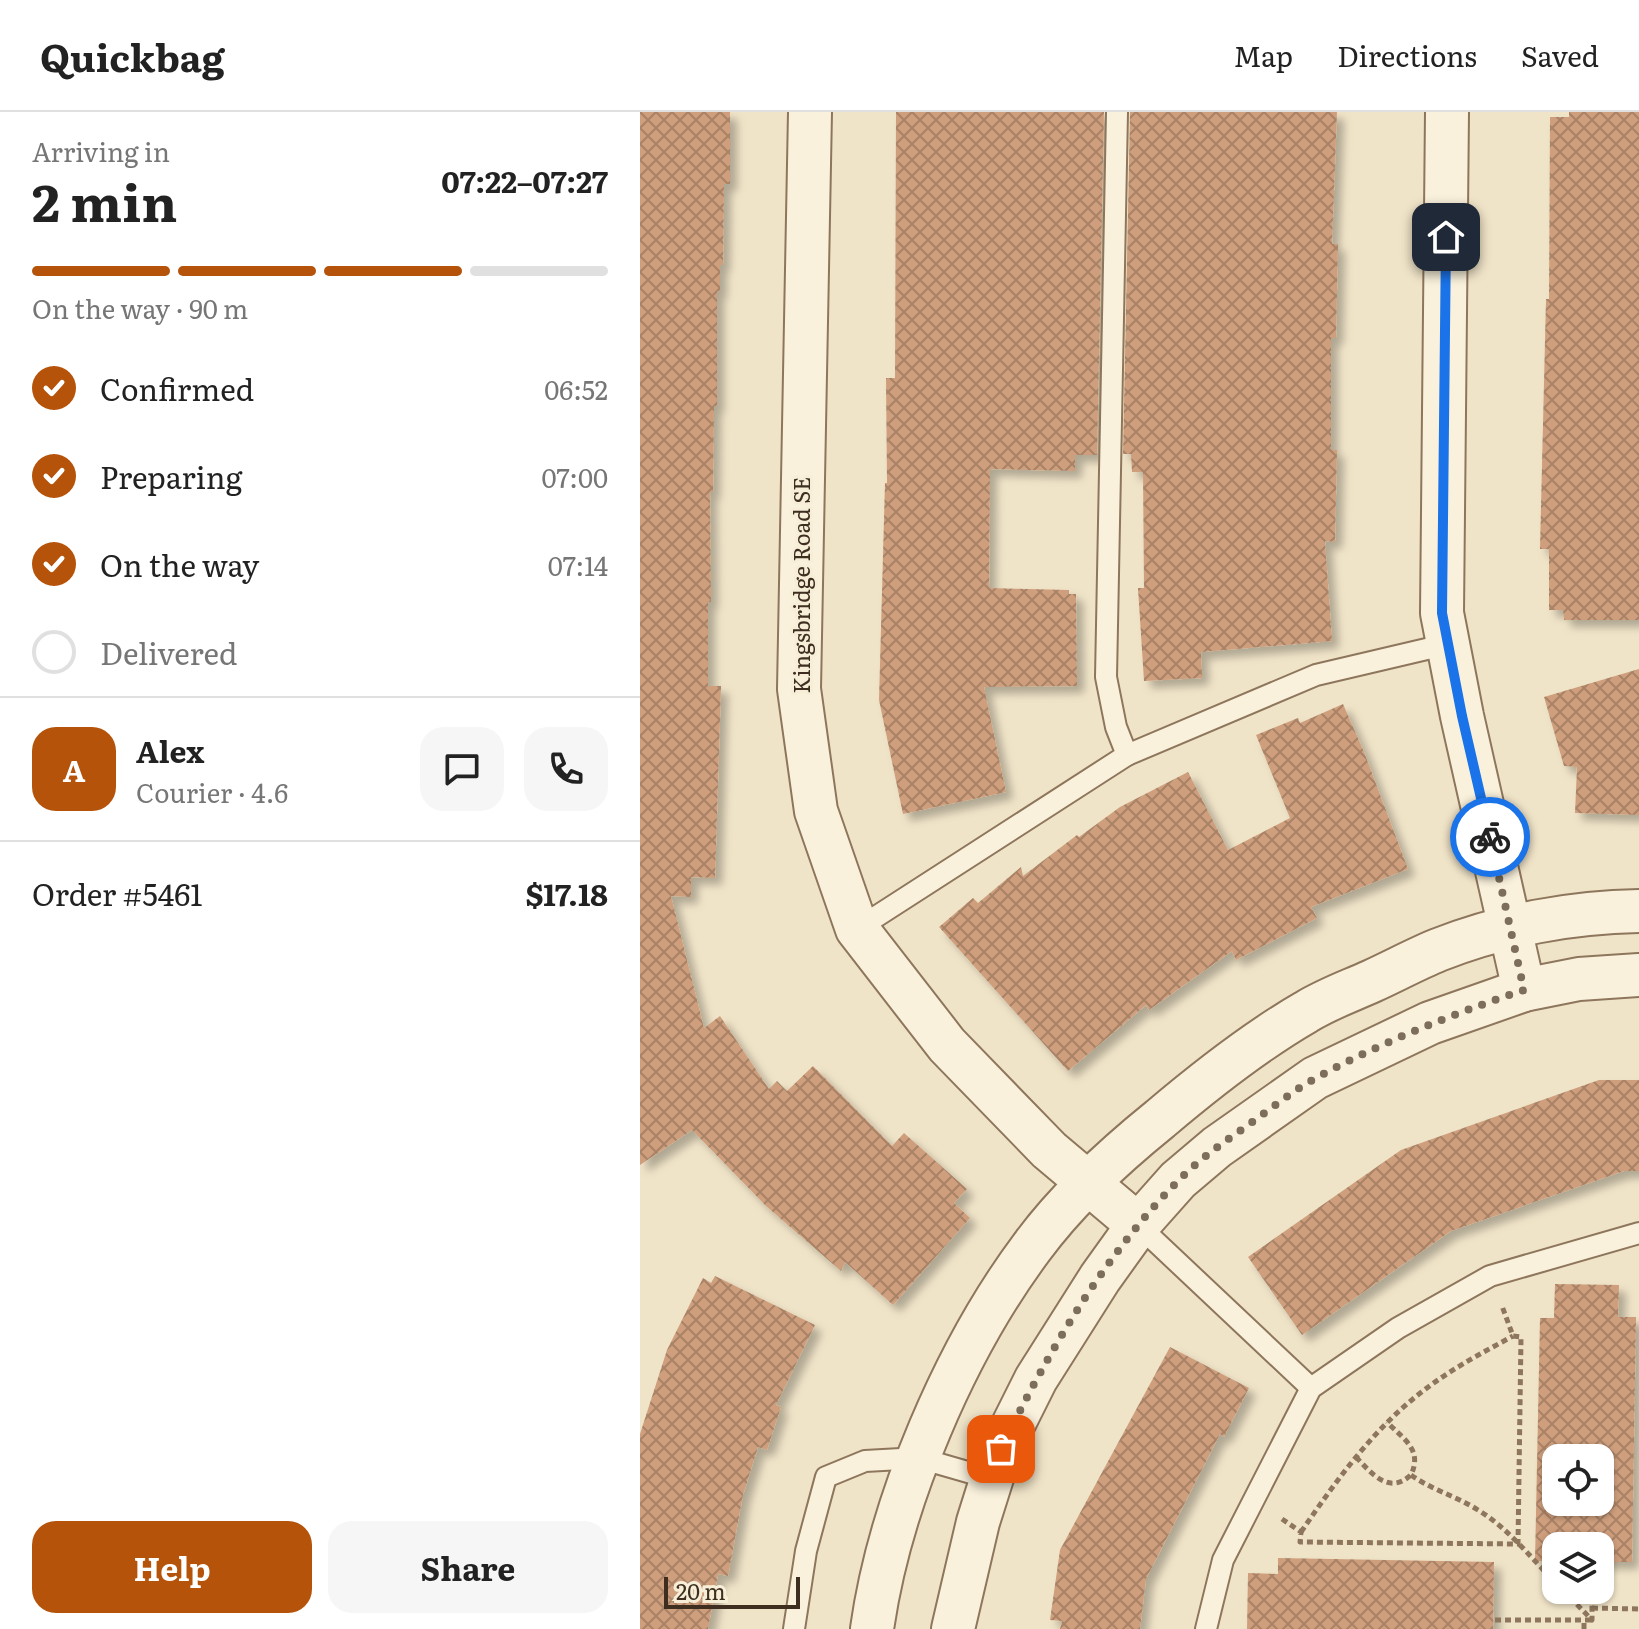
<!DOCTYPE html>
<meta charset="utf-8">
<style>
:root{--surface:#fff;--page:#f6f6f6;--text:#222;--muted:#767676;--line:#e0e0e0;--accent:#b45309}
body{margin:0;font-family:Literata,serif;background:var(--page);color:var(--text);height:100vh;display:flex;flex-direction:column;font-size:30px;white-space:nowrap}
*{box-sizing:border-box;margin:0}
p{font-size:26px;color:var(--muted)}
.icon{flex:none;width:44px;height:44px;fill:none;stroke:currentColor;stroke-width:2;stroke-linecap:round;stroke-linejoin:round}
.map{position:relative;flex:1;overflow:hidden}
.details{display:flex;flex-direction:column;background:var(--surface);width:640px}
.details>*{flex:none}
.tools{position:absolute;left:902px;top:1332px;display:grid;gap:16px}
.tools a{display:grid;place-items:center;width:72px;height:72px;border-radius:16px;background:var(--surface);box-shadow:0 2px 6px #0004;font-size:40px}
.scale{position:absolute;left:24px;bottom:20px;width:136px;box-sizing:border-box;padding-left:8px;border:4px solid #3d2e20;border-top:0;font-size:22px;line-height:28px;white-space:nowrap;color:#3d2e20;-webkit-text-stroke:6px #f7eed8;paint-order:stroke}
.pin{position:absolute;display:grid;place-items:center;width:68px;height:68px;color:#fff;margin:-34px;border-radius:16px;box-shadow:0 4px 12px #0006}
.courier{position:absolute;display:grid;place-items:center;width:80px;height:80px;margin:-40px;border:6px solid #1a73e8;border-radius:50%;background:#fff;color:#222;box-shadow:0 2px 10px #0007}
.overview em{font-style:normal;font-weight:700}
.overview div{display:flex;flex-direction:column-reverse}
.overview{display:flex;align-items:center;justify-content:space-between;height:136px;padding:0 32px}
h1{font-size:52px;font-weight:700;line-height:60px}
.bar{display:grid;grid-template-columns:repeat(4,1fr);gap:12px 8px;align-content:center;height:96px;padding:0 32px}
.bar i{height:10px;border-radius:6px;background:var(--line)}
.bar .on{background:var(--accent)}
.bar p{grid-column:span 4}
.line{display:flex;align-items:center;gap:20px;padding:0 32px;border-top:2px solid var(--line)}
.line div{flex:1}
.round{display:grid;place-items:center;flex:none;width:84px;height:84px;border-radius:24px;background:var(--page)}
ol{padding:0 32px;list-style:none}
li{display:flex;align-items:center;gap:24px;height:88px}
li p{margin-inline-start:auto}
li .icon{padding:8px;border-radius:50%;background:var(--accent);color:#fff;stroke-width:4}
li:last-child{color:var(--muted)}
li i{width:44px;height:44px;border:4px solid var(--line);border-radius:50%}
.action{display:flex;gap:16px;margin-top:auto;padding:16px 32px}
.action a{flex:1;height:92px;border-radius:24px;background:var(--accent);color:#fff;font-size:32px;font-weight:700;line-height:92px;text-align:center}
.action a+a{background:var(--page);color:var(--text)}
header{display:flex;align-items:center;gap:48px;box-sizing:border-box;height:112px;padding:0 40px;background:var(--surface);border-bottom:2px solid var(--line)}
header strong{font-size:38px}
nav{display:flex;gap:44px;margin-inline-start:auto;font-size:28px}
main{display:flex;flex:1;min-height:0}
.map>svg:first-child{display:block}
.building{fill:url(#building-cross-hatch);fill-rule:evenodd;filter:url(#shadow)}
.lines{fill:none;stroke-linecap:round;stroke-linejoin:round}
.service-casing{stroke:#8d765c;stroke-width:24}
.minor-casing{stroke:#8d765c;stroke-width:46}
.path{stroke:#8d765c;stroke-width:5;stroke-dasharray:6 4;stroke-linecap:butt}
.service{stroke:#faf1dc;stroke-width:20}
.minor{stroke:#faf1dc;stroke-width:42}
.done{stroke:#7c6e5b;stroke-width:8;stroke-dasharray:0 14.4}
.route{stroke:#1a73e8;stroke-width:10}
.labels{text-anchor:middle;stroke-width:6;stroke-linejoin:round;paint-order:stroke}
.street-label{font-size:22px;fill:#3d2e20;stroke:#f7eed8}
</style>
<header>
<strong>Quickbag</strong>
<nav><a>Map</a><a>Directions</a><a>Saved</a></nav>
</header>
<main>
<section class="details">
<div class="overview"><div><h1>2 min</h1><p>Arriving in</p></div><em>07:22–07:27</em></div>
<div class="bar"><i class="on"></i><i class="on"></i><i class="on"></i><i></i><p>On the way · 90 m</p></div>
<ol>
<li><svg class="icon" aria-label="check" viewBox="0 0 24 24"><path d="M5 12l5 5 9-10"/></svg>Confirmed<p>06:52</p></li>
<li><svg class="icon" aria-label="check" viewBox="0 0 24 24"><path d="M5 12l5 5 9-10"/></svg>Preparing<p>07:00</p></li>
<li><svg class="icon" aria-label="check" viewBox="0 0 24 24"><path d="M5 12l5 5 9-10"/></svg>On the way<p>07:14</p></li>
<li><i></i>Delivered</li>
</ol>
<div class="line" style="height:144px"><b class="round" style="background:var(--accent);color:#fff">A</b><div><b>Alex</b><p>Courier · 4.6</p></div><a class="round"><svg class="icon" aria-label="chat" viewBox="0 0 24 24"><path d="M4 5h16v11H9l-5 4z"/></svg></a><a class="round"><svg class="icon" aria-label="phone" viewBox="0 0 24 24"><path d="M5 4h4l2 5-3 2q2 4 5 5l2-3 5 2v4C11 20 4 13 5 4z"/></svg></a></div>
<div class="line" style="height:104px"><div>Order #5461</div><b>$17.18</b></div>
<div class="action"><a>Help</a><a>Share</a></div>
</section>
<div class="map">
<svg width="999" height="1517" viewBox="0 0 999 1517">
<defs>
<pattern id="building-cross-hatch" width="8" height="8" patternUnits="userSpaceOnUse" patternTransform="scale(2)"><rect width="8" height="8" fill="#cf9f7d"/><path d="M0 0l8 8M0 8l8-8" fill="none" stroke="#a98266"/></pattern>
<filter id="shadow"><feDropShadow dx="7" dy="7" stdDeviation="4" flood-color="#0004"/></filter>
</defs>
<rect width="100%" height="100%" fill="#f0e4c8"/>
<g class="building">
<polygon points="0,0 90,0 90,72 84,72 83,153 80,153 80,179 77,179 77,294 74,294 73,380 70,380 71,490 68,490 68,574 81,574 75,766 51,765 51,785 31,784 64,916 80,904 129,977 137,969 147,979 173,954 252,1034 264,1021 327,1077 314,1091 330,1106 253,1193 205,1150 201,1159 126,1094 52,1018 0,1053"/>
<polygon points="256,0 464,0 457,343 435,343 435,359 350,357 349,476 429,478 429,482 436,482 437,574 344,575 366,680 263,702 239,588 245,371 247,371 246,266 255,266"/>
<polygon points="490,0 697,0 692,132 698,132 696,226 691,226 691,338 697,338 695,430 685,429 692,529 561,540 562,566 504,569 498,476 504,476 503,360 492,360 491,342 483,342"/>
<polygon points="929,0 999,0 999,508 924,508 923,498 909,498 909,437 900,437 906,187 909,187 910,5 929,5"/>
<polygon points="999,557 999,703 935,701 937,655 924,654 904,585"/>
<polygon points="703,592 724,640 768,757 671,795 677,806 596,848 592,839 509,898 506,893 428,959 299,815 333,786 338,791 381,755 383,764 437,723 439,725 480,695 548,660 588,738 650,706 616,623 658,606 660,611"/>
<polygon points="959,968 999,968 999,1059 984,1059 811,1119 662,1223 608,1145 761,1038"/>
<polygon points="75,1164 175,1213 136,1293 141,1295 127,1338 118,1335 103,1383 88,1464 78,1462 68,1517 0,1517 0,1322 27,1238 63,1166 71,1171"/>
<path d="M 915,1172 L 979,1173 L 978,1205 L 996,1205 L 992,1450 L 960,1450 L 960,1434 L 916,1434 L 916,1449 L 895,1449 L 900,1206 L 914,1206 ZM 916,1346 L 960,1346 L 960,1390 L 916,1390 Z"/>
<polygon points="530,1235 609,1276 584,1325 580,1322 506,1467 500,1517 420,1517 422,1509 410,1508 420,1438"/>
<polygon points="638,1446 854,1450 853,1517 607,1517 608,1461 638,1462"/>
</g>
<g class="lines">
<defs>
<g id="service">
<polyline points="487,643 676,563 808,532"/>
<polyline points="217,817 487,643 476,615 466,565 477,0"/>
<polyline points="498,1113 671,1276"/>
<polyline points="154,1517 166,1439 186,1365 225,1349 279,1346 352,1367"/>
<polyline points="566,1517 583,1448 671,1276 758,1216 850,1164 999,1121"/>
</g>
<g id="minor">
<polyline points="170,0 159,577 176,699 217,817 307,933 409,1038 498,1113"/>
<polyline points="807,0 802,501 822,604 884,878"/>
<path d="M 232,1517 C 250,1390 315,1238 392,1135 C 428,1086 473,1045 520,1007 C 566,968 614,930 666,900 C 687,887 710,879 732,869 C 754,859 776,847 798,838 C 861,813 932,800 999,799"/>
<polyline points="313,1517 338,1410 361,1337 396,1267 460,1166 498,1113 538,1068 577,1035 675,966 790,911 884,878 939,867 999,863"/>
</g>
</defs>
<use href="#service" class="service-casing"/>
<use href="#minor" class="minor-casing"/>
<g class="path">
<path d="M 716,1345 C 732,1362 749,1383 771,1363 C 783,1337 763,1327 747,1310"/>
<path d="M 771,1363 C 792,1378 816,1384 838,1398 C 868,1416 891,1446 916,1471"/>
<polyline points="642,1407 661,1420 660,1430 878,1432 881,1225 873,1224 862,1194"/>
<path d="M 661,1420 C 696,1369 733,1317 783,1279 C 811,1257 842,1241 873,1224"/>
<polyline points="923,1478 952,1508 952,1478"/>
<polyline points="952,1496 999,1497"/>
<polyline points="855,1508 952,1508"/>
<polyline points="944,1517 944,1508"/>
</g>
<use href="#service" class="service"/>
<use href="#minor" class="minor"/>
</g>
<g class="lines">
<path class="done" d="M 361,1337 C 407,1242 463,1145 537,1070 C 558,1048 583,1031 608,1013 C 631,997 653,978 678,965 C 744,929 813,902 884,878 L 850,725"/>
<polyline class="route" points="806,125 802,501 822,604 850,725"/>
</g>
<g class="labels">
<g class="street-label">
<text transform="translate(162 473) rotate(-90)" y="8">Kingsbridge Road SE</text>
</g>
</g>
</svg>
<div class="tools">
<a><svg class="icon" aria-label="locate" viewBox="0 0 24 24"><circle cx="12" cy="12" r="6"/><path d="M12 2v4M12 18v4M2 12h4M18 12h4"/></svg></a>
<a><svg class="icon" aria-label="layers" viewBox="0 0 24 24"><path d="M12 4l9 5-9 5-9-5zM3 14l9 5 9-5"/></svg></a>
</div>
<div class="scale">20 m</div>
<div class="pin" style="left:361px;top:1337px;background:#ea580c"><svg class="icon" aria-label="bag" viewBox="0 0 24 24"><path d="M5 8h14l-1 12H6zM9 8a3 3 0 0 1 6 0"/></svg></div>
<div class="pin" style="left:806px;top:125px;background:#1f2937"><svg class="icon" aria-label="home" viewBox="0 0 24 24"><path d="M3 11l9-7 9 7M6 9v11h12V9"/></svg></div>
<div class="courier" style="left:850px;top:725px"><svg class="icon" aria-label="bike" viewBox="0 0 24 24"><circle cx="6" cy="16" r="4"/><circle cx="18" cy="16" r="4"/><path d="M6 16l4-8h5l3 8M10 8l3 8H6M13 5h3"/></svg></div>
</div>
</main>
